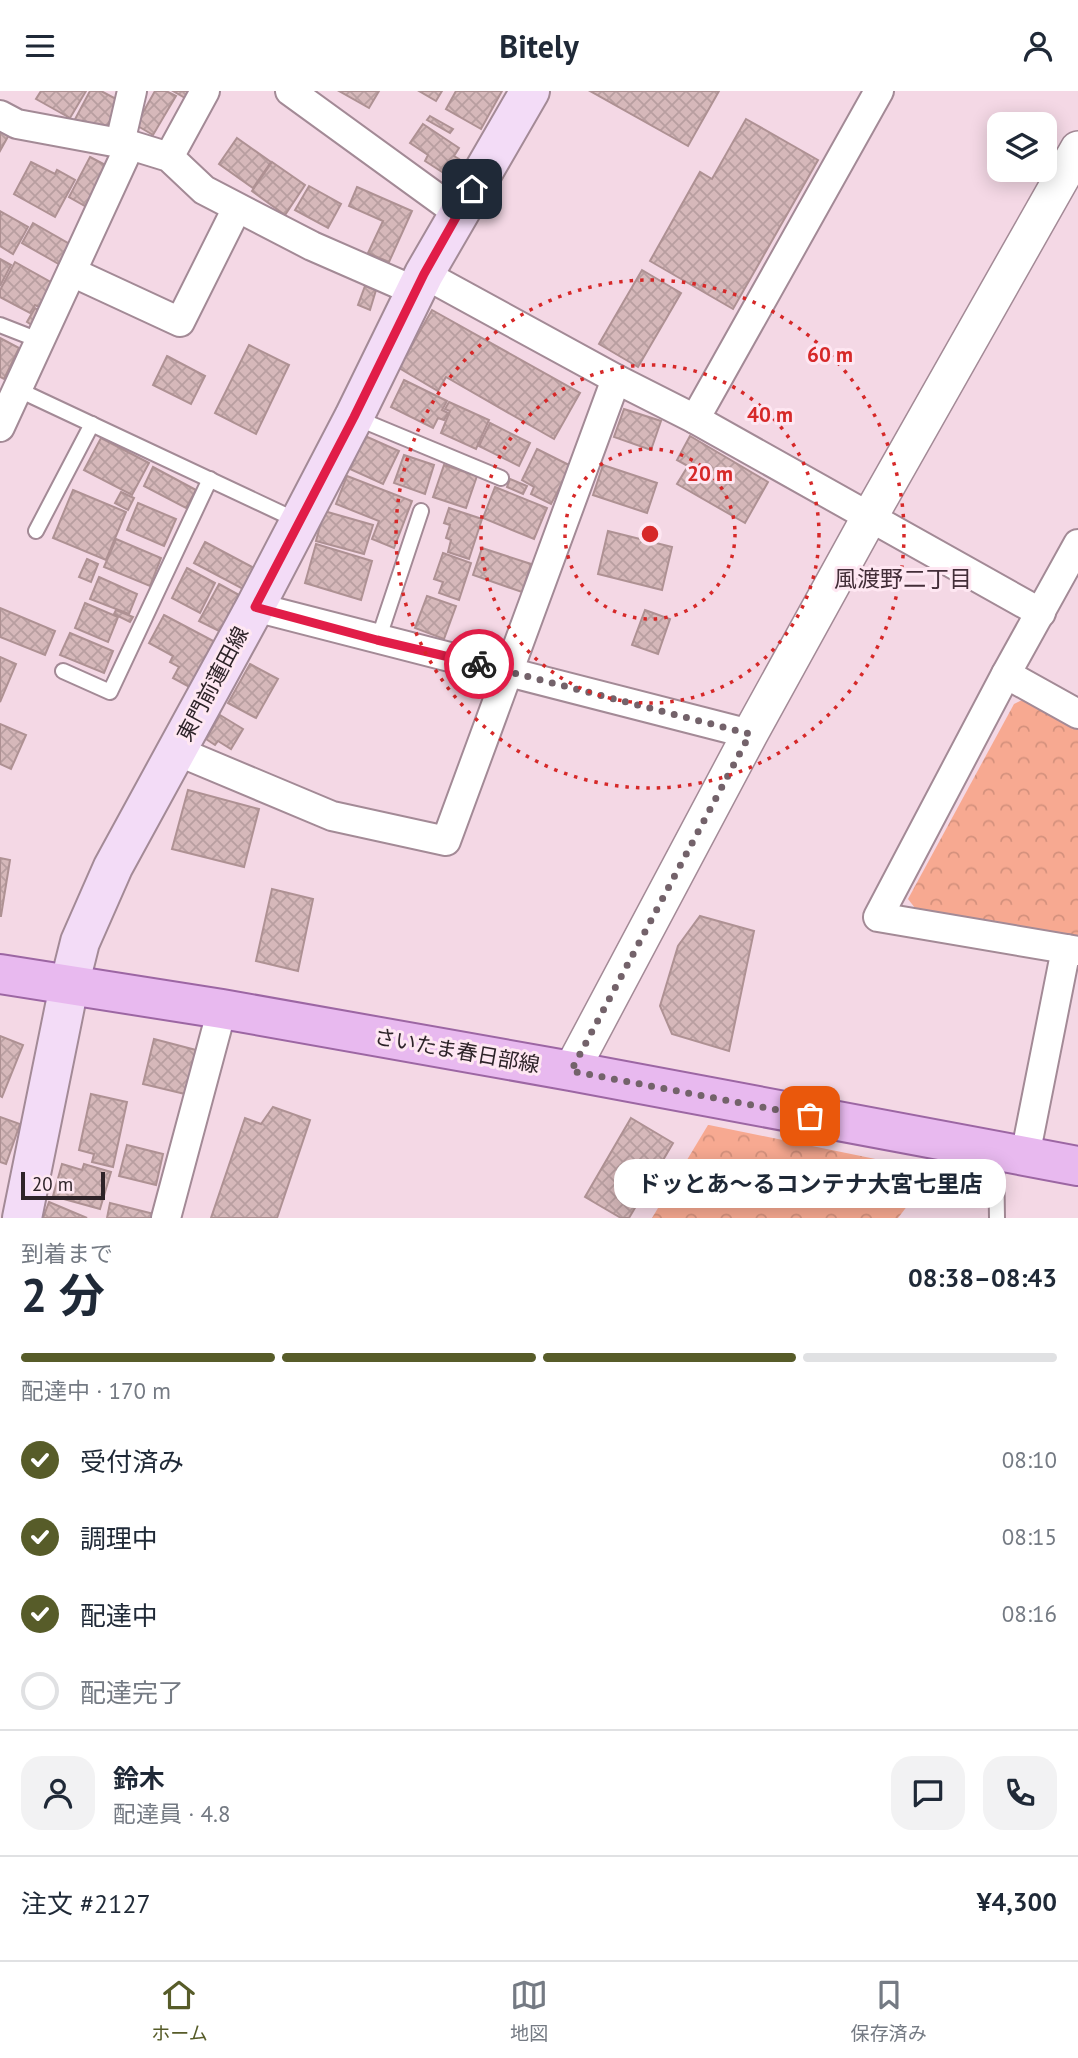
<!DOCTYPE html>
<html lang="ja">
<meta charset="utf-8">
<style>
:root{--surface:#fff;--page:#f2f2f3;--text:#1f2937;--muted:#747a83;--line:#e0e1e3;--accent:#575c29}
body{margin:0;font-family:"PT Sans","Noto Sans JP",sans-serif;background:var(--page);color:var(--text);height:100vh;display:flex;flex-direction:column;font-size:26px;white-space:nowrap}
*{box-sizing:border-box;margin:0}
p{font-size:23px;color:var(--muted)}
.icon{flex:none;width:38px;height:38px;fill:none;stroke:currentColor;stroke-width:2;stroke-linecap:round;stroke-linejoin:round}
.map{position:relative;height:1127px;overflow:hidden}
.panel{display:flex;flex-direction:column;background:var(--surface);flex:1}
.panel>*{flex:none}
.buttons{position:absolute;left:987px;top:21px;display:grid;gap:14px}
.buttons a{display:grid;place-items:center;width:70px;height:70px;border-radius:14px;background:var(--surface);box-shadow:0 4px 18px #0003;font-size:35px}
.scale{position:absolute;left:21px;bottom:18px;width:84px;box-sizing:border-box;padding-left:7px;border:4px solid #2d2328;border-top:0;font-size:19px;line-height:24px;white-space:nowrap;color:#2d2328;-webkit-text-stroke:5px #fee7f2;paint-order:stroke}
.pin{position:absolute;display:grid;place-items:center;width:60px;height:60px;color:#fff;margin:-30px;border-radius:14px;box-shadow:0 4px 10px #0006}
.courier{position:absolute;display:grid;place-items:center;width:70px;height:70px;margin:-35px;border:5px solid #e11d48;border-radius:50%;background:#fff;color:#222;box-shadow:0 2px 9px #0007}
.bubble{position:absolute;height:49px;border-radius:21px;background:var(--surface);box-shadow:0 4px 18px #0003;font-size:23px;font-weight:700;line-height:49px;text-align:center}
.headline em{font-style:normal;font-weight:700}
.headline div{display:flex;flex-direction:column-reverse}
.headline{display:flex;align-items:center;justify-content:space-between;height:119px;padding:0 21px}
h1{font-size:46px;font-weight:700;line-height:52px}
.bar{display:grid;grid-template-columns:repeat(4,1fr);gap:10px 7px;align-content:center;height:84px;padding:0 21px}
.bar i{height:9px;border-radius:5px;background:var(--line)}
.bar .selected{background:var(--accent)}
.bar p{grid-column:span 4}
.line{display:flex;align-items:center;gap:18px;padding:0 21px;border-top:2px solid var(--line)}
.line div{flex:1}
.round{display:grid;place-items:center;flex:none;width:74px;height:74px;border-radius:21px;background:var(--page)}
ol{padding:0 21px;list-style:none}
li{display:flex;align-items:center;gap:21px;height:77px}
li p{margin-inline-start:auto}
li .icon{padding:7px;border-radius:50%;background:var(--accent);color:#fff;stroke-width:4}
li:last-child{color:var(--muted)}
li i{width:38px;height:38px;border:4px solid var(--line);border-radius:50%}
header{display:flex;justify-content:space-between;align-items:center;height:91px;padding:0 21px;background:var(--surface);font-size:32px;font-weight:700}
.dock{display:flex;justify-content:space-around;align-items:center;height:98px;border-top:2px solid var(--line);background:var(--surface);font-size:19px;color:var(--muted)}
.dock a{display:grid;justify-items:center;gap:4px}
.dock .selected{color:var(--accent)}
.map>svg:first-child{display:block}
.park{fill:url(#park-crowns)}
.building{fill:url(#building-cross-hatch);stroke:#ae9193;stroke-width:2}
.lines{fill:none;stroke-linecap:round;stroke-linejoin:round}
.service-casing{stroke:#a38a96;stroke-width:18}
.minor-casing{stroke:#a38a96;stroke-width:32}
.tertiary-casing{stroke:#a38a96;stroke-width:38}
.secondary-casing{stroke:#a38a96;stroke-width:42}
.primary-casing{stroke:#9c66a3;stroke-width:42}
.service{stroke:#fff;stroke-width:14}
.minor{stroke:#fff;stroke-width:28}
.tertiary{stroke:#fff;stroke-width:35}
.secondary{stroke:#f3dcf7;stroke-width:38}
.primary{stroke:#e8b9ef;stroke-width:38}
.done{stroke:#73626a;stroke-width:7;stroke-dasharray:0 12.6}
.route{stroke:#e11d48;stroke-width:9}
.ring{fill:none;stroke:#d62828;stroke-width:3.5;stroke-dasharray:3.5 7}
.labels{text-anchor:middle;stroke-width:6;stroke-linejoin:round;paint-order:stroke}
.street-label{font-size:21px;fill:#2d2328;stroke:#fee7f2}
.neighbourhood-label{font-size:23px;fill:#432e38;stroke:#fee7f2}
.centre{fill:#d62828;stroke:#fee7f2;stroke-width:3.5}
.ring-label{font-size:21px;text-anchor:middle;font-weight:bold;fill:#d62828;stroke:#fee7f2;stroke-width:6;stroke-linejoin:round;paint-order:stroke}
</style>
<header><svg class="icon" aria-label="menu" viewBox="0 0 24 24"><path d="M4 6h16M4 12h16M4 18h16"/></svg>Bitely<svg class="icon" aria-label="person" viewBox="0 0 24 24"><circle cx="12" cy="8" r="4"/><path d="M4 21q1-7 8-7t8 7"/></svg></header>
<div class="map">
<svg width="1078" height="1127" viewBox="0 0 1078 1127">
<defs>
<pattern id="park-crowns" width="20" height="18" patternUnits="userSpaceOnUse" patternTransform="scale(1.75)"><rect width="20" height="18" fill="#f7a991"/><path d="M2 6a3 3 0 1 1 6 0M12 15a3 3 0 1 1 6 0" fill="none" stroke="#d4917d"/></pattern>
<pattern id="building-cross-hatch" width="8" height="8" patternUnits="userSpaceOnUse" patternTransform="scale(1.75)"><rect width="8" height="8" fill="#d6b8ba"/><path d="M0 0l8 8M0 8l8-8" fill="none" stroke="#b89ea0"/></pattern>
</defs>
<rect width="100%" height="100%" fill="#f4d8e5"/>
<g class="park">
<polygon points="1028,606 1078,634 1078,845 915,817 908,808 1014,613"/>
<polygon points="708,1034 709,1034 934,1080 898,1127 652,1127"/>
</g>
<g class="building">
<polygon points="41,0 86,0 70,27 36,8"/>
<polygon points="90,0 101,0 120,10 102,45 72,34"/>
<polygon points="155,0 166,0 176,5 153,44 136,34"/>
<polygon points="173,0 189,0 185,7"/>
<polygon points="339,0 379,0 369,17"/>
<polygon points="419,0 442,0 436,10"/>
<polygon points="456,0 502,0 481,38 446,18"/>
<polygon points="590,0 719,0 688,55"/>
<polygon points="430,25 453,38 450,42 427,29"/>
<polygon points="746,28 818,69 733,218 650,170 700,81 712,88"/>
<polygon points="423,33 459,57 454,65 459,68 452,78 447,74 442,81 425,70 428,64 410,52"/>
<polygon points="0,37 10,42 0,60"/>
<polygon points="237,47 271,71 253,97 219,73"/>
<polygon points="90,66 113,78 90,118 69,106"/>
<polygon points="31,71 55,83 57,79 75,89 55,126 14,103"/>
<polygon points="272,71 305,94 285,124 252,100"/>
<polygon points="309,95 341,113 328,137 295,119"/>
<polygon points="357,96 412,120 389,171 368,162 383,130 349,115"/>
<polygon points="0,120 28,136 13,163 0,155"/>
<polygon points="33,132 73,155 62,175 22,152"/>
<polygon points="0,168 11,174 0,195"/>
<polygon points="15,171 54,193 41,217 35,214 30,222 0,206 0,199"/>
<polygon points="642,179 681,202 638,276 599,253"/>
<polygon points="365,195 376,199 370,219 358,214"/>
<polygon points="35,217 40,220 32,234 27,231"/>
<polygon points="432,219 580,302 554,348 446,286 438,300 399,277"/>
<polygon points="0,247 19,257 4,288 0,286"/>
<polygon points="249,254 289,274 256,343 215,322"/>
<polygon points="167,265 205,285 191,313 153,294"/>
<polygon points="404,289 447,310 442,319 448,322 444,329 438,327 433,337 391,316"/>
<polygon points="449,311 489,329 476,358 441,342 450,320 445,318"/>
<polygon points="624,318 661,330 651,359 614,346"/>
<polygon points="490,332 530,352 519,375 479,355"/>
<polygon points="365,345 399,360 383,393 350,378"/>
<polygon points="690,345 768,391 745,432 677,393 688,375 677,369"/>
<polygon points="101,347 149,372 132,404 84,379"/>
<polygon points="537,358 571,375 551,413 531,403 534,396 522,389"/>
<polygon points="404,364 434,374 425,403 394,392"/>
<polygon points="444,374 477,385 466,417 433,406"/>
<polygon points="603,374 657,392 647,422 593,404"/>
<polygon points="153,376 196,399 186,417 144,395"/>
<polygon points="347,385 412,410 394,457 372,448 379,430 336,413"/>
<polygon points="510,388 527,395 523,403 507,396"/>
<polygon points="495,396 547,417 534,448 483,427"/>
<polygon points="73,399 126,421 106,469 53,447"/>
<polygon points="121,401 134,407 128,419 115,412"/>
<polygon points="138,412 176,428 164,455 127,439"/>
<polygon points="449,417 482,428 469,468 448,461 451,449 446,447 450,434 444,432"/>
<polygon points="324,420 373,434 364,463 316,450"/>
<polygon points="608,440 672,456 662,499 598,483"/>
<polygon points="116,448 161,467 150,495 104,476"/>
<polygon points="205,451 254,477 243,498 194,472"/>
<polygon points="316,453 372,470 361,509 305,492"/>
<polygon points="482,457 531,473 522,501 473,484"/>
<polygon points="443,462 471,472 459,509 439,502 443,491 434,488"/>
<polygon points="87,468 98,473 91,491 79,486"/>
<polygon points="187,477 215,492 200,522 172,507"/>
<polygon points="99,486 137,503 129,523 90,508"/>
<polygon points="219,493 239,504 221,541 199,530"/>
<polygon points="427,505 456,515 444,548 415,537"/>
<polygon points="85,512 118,526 108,551 75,537"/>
<polygon points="0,517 55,540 45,564 0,546"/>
<polygon points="116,519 133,526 130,531 114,523"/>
<polygon points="645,519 670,528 658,563 632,554"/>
<polygon points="164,524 217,552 193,598 173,587 179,576 170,571 173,565 149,552"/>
<polygon points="70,542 113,560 104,582 60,564"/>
<polygon points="0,566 16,573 0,611"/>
<polygon points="250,573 278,588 256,627 228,612"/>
<polygon points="220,624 243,638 231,658 218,650 215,654 206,648"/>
<polygon points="0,633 26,644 11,678 0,673"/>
<polygon points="188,699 259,718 244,776 172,758"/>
<polygon points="0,767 10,769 1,825 0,825"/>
<polygon points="272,798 313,808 298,880 256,870"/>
<polygon points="700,825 754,840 729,960 672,943 660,915 678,855"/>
<polygon points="0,945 23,954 2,1006 0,1005"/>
<polygon points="154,948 196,959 185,1003 143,993"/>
<polygon points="91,1003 127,1011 113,1076 92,1071 94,1063 79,1059"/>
<polygon points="273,1016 310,1029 277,1127 211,1127 245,1027 261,1033"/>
<polygon points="0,1026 20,1033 6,1073 0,1071"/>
<polygon points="631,1027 673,1052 629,1127 621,1127 585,1106"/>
<polygon points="127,1054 163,1063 156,1094 119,1085"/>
<polygon points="62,1073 82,1079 84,1073 111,1081 100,1118 53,1105"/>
<polygon points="49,1111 87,1127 43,1127"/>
<polygon points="110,1112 154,1123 153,1127 107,1127"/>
</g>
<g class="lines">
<defs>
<g id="service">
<polyline points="0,234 41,250"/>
<polyline points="19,299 298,430"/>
<polyline points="354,326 501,387"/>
<polyline points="36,440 92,333"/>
<polyline points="378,549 421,420"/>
<polyline points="63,580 110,601 210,388"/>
<polyline points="996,1061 997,1127"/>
</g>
<g id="minor">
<polyline points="290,0 458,122"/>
<polyline points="0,24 17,33 130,54 169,66 204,99 312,155 415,200"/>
<polyline points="120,52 132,0"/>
<polyline points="169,66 205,0"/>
<polyline points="72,181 180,231 237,117"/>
<polyline points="424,183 616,288 695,328 1041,522"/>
<polyline points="695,328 879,0"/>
<polyline points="0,336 130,54"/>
<polyline points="1078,453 1006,583 1078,623"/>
<polyline points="255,516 750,643"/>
<polyline points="1006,583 878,826 1078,860"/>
<polyline points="177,660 332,725 446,750 616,288"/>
<polyline points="1025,1065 1066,858"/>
<polyline points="166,1127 222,918"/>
</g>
<polyline id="tertiary" points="571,980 750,643 869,427 1078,58"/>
<polyline id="secondary" points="22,1127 69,895 80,851 113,776 255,516 354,326 424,183 530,0"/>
<polyline id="primary" points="0,883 222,918 571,980 1078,1075"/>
</defs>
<use href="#service" class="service-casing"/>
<use href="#minor" class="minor-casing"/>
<use href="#tertiary" class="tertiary-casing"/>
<use href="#secondary" class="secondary-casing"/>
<use href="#primary" class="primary-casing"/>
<use href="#service" class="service"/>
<use href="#minor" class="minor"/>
<use href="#tertiary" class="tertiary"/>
<use href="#secondary" class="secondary"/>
<use href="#primary" class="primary"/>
</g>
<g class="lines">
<polyline class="done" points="479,573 750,643 571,980 810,1025"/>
<polyline class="route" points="472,98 424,183 354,326 255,516 377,549 479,573"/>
</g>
<g class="ring">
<circle cx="650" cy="443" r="85"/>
<circle cx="650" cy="443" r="169"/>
<circle cx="650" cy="443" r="254"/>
</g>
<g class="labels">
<g class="street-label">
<text transform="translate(213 593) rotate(-62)" y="7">東門前蓮田線</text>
<text transform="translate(457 960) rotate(10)" y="7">さいたま春日部線</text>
</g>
<g class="neighbourhood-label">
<text x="903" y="496">風渡野二丁目</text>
</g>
</g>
<circle cx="650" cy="443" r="10" class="centre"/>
<g class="ring-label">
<text x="830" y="271">60 m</text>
<text x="770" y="331">40 m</text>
<text x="710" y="390">20 m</text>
</g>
</svg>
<div class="buttons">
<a><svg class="icon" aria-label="layers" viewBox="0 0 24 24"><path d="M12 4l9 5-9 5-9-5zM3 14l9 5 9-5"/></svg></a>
</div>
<div class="scale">20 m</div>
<div class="pin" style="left:810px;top:1025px;background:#ea580c"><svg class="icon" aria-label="bag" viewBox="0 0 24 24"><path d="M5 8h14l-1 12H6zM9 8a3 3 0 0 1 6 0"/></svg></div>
<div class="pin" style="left:472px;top:98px;background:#1f2937"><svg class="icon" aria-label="home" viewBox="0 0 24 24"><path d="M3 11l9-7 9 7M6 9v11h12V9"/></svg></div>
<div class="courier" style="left:479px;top:573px"><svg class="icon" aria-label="bike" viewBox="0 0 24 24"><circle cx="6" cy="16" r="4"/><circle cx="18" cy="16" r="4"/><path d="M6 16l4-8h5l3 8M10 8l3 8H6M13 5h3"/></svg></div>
<div class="bubble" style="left:614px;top:1068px;width:392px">ドッとあ～るコンテナ大宮七里店</div>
</div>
<section class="panel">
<div class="headline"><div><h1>2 分</h1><p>到着まで</p></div><em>08:38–08:43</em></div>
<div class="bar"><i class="selected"></i><i class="selected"></i><i class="selected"></i><i></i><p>配達中 · 170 m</p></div>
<ol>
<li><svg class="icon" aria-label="check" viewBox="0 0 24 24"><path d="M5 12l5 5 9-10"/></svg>受付済み<p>08:10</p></li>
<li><svg class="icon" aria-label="check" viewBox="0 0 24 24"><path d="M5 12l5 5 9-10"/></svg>調理中<p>08:15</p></li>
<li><svg class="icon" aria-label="check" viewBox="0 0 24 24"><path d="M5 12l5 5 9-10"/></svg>配達中<p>08:16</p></li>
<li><i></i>配達完了</li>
</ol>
<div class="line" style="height:126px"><a class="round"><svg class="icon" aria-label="person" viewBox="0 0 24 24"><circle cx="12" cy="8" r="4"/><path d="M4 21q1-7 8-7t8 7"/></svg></a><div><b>鈴木</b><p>配達員 · 4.8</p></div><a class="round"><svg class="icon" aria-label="chat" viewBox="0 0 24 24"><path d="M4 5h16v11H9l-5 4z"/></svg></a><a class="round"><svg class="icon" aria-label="phone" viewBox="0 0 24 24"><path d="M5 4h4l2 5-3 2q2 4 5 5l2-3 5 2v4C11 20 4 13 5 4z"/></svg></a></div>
<div class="line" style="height:91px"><div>注文 #2127</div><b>¥4,300</b></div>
</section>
<nav class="dock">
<a class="selected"><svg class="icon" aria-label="home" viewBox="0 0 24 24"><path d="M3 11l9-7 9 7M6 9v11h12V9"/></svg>ホーム</a>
<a><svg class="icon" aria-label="map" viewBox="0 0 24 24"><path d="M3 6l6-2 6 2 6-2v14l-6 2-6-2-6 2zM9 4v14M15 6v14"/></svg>地図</a>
<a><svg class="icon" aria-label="saved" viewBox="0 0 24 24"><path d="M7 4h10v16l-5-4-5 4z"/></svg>保存済み</a>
</nav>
